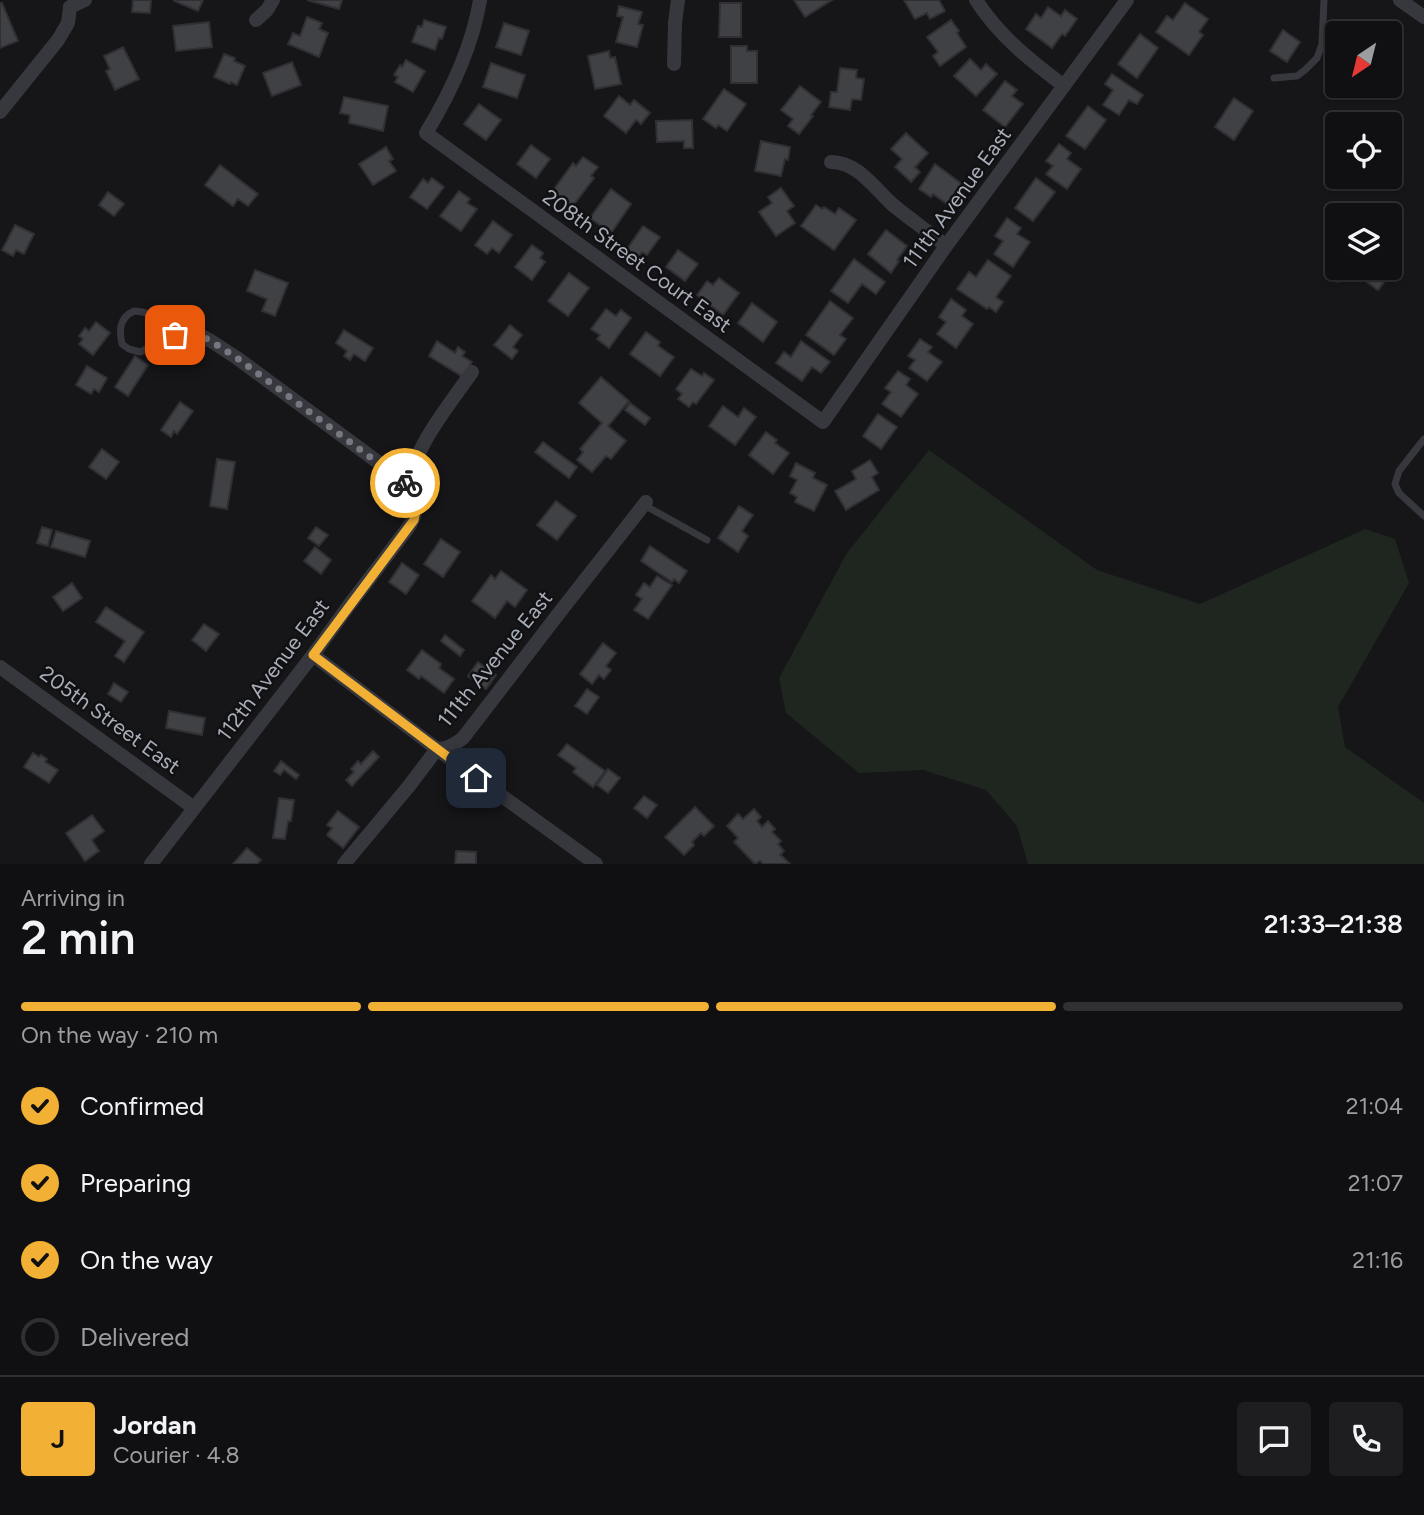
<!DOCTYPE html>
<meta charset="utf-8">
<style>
:root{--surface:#101012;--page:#1e1e20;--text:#f1f3f6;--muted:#9c9d9f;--line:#303032;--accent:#f2b134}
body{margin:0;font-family:Figtree,sans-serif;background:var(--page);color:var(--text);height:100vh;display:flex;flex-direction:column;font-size:26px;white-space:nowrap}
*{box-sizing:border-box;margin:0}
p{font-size:23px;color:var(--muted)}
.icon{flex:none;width:38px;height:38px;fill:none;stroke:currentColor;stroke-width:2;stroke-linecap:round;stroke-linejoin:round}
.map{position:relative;height:864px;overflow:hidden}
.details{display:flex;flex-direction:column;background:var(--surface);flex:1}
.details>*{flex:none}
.needle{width:46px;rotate:215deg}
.fabs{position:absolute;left:1325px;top:21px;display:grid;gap:14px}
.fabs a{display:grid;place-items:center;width:77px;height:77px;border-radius:7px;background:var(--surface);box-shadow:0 2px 5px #0004,0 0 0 2px var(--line);font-size:35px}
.pin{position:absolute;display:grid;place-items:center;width:60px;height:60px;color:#fff;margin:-30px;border-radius:14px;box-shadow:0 4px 10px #0006}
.courier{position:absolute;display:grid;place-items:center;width:70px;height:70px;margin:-35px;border:5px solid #f2b134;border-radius:50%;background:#fff;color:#222;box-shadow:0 2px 9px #0007}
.headline em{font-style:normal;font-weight:600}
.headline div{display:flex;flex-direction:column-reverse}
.headline{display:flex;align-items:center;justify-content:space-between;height:119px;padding:0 21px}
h1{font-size:46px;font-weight:600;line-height:52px}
.bar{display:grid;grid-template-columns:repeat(4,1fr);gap:10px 7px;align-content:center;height:84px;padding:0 21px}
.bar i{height:9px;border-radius:5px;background:var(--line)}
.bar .active{background:var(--accent)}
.bar p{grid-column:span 4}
.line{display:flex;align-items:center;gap:18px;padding:0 21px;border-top:2px solid var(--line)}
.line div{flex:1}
.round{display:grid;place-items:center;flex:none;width:74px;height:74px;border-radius:7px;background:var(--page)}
ol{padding:0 21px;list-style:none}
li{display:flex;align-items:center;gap:21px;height:77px}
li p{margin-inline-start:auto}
li .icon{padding:7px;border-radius:50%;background:var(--accent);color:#111;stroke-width:4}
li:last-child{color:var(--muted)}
li i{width:38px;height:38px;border:4px solid var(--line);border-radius:50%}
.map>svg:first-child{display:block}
.green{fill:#1e261f}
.building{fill:#404145;stroke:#303034;stroke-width:2}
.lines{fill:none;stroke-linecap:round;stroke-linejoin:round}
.lane{stroke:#37383d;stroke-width:7}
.street{stroke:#37383d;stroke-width:14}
.done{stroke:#757880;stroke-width:7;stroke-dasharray:0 12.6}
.route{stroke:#f2b134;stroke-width:9}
.labels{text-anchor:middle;stroke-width:5;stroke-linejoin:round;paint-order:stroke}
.street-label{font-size:21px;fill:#a8adb8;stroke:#111113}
</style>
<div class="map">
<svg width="1424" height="864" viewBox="0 0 1424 864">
<rect width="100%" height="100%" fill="#161618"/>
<polygon class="green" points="929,450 1097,570 1200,604 1365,529 1395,539 1409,583 1338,707 1345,747 1424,803 1424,864 1028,864 1017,826 986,790 923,770 859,773 786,713 779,678 847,553"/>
<g class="building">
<polygon points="133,0 151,0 150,13 132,12"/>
<polygon points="175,0 203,0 198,11 174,1"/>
<polygon points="307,0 342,0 339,9"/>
<polygon points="794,0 832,0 805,17"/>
<polygon points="904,0 939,0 945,11 930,19 927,13 915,19"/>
<polygon points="0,3 2,3 18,41 0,48"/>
<polygon points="720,3 741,3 741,37 719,37"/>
<polygon points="1185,3 1208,19 1199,32 1203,35 1189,55 1156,32 1167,16 1173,20"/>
<polygon points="619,6 642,12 638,24 643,25 637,47 616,42 623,17 617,16"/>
<polygon points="1048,7 1061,16 1065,10 1077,19 1065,36 1062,34 1052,48 1026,29 1036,14 1041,18"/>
<polygon points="307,17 322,23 319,29 328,33 319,57 288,44 293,33 300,36"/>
<polygon points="424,20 446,27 442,39 439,38 435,50 412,42 418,26 422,27"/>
<polygon points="951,20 959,31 957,33 966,47 940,66 933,56 938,52 927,37"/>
<polygon points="209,22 212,47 176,51 173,26"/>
<polygon points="504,23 529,31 521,55 496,47"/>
<polygon points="1283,30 1300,42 1287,62 1270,51"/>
<polygon points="1140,34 1158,48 1137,78 1118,64"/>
<polygon points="731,46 747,46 747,51 757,51 757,83 731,83"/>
<polygon points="123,47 139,79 115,90 106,71 110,69 104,56"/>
<polygon points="609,51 610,58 615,57 621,84 595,89 588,56"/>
<polygon points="224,54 235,58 234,61 245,66 237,85 231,82 230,84 214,77"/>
<polygon points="970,59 981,70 986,64 997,74 976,96 954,76"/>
<polygon points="406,60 425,71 413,92 395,82 398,77 394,75 400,65 402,67"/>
<polygon points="292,62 301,85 272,96 263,73"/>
<polygon points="491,63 525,75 517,98 483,87"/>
<polygon points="840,68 857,70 856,78 864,79 861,100 852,99 850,110 829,107 831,92 837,92"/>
<polygon points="1112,74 1143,95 1137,104 1129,100 1119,115 1103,105 1113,90 1105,84"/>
<polygon points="1005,81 1017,90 1012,96 1023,104 1005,127 983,110"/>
<polygon points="800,86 821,102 811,115 813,116 799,134 788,126 793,119 781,110"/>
<polygon points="724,89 746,104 727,131 718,125 716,128 703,119"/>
<polygon points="619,96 630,105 634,100 650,113 641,124 636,120 626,133 604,116"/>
<polygon points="344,97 388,106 383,131 349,123 350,115 340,113"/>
<polygon points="1234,98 1253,111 1234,140 1215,127"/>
<polygon points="479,104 501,120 486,140 464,124"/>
<polygon points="1088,106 1106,120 1085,149 1066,136"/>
<polygon points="692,120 693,148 684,148 684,141 657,142 656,121"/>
<polygon points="906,133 928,153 915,167 920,172 911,182 895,167 902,159 891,149"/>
<polygon points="761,141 790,147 788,160 785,159 781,176 755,171"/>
<polygon points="1059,144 1071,153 1067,159 1081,169 1067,189 1046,174 1053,166 1046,161"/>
<polygon points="531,145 550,159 536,178 517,164"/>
<polygon points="386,147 393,159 389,161 396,171 373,185 359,164"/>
<polygon points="583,157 598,167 591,176 594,178 572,207 552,192 573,163 576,166"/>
<polygon points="935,164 962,184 947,204 933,194 931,197 919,189"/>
<polygon points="220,165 258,194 248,206 238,199 233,206 205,185"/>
<polygon points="432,178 444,187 427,209 410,197 423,179 428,183"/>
<polygon points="1036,178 1055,192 1033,221 1015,208"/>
<polygon points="781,188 794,206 787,211 795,223 776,236 759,212 772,203 768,197"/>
<polygon points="611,189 631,204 611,233 590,218"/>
<polygon points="459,191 470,199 467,203 477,209 461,231 440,216"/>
<polygon points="108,192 124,204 114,216 99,205"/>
<polygon points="816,205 822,209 824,207 835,214 839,208 856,220 834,250 801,226"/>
<polygon points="1007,218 1021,228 1017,234 1030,242 1013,267 994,254 1003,241 995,236"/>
<polygon points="493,221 512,235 499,253 492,248 487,254 475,245"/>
<polygon points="15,225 34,234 24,254 16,250 13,256 2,250"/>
<polygon points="643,226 660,237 647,255 642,252 639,257 627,249"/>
<polygon points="886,230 907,246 897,260 899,261 891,273 868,254"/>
<polygon points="532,245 543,253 540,258 545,262 532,280 515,267"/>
<polygon points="678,250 698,264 685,281 666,267"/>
<polygon points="1337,257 1337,268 1349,268 1338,282 1325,272"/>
<polygon points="854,259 885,282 876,294 862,284 848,303 831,291"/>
<polygon points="988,260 1011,276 996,297 1003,302 996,312 989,307 987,309 957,289 969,272 976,277"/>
<polygon points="1354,268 1384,268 1391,273 1378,290 1352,271"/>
<polygon points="255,270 288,283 275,316 262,311 267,299 247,291"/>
<polygon points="569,273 589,288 568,316 548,301"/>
<polygon points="719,278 739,293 723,315 697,295 707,281 713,285"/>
<polygon points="951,299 966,310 962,316 973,324 956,348 937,334 946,322 939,317"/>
<polygon points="830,301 853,318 840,335 846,339 834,355 806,335"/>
<polygon points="752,303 777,322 763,342 738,323"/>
<polygon points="606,309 616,316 621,310 631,318 609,348 597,339 600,335 591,329"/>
<polygon points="96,322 110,333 93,355 79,344 83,339 79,336 85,328 89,331"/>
<polygon points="510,325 522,335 513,347 518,351 512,359 494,345"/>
<polygon points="344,330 373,348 365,361 354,354 350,360 344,356 347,351 336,343"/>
<polygon points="646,332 660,342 658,346 674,357 660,376 630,354"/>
<polygon points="920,339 932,347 928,352 942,362 927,381 909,368 915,360 908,356"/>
<polygon points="437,341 455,353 458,347 465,352 462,356 472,362 463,377 429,356"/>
<polygon points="801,341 830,362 821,373 812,367 802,381 776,363 784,352 791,357"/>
<polygon points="135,356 148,365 128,396 115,387"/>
<polygon points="87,366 107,378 99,392 94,389 91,394 76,385"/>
<polygon points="691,369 702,376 704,373 714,380 696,404 693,402 689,407 678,399 682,394 676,389"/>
<polygon points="898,371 910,379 906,385 918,394 901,417 882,404 891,392 885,388"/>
<polygon points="601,377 629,401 608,426 626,441 611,459 606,456 592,472 577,460 583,452 580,449 602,423 579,403"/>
<polygon points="180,402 193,411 177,434 174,431 171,437 161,430"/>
<polygon points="630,403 650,418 645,425 625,410"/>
<polygon points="723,406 738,417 744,408 756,417 735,445 709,426"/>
<polygon points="878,414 897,427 881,449 863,436"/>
<polygon points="766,432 777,440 775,443 789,453 773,474 749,455"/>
<polygon points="543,442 577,467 569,478 535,452"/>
<polygon points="102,449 119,462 106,479 89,467"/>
<polygon points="217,459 235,462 227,509 210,506"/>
<polygon points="870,460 878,473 872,477 879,490 846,510 835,491 856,479 852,471"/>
<polygon points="796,463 815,473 813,478 827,485 814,511 795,502 797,497 790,493 797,480 790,476"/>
<polygon points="556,501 576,516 557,540 537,525"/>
<polygon points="739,506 753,515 742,531 748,536 738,552 718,538"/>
<polygon points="42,527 52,530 48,546 37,543"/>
<polygon points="316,527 328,535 319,546 308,538"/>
<polygon points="56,531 90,541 85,557 51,547"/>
<polygon points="441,539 460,552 443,577 424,564"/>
<polygon points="650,546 687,571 679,583 674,579 672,582 641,561"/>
<polygon points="315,547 331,560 321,574 304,561"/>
<polygon points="402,563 419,575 406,594 389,582"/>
<polygon points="501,571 527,590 515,607 507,601 495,618 472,601 491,575 495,579"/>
<polygon points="657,576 672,585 648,619 634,610 642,599 636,595 644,583 650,587"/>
<polygon points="72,583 82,598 63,611 53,597"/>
<polygon points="106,607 144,632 124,662 115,656 125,641 96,622"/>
<polygon points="204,624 219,634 206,651 192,640"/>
<polygon points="445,635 464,650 460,656 441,641"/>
<polygon points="603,643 616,653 606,666 611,670 604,679 599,675 592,684 580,674"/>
<polygon points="422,650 441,664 439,668 454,679 444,693 421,676 419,679 407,670"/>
<polygon points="478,662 496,675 486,689 468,676"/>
<polygon points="114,683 128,692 121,702 108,694"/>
<polygon points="587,689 599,697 587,714 575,706"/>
<polygon points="169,711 205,718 202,735 166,728"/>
<polygon points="567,744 605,771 593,787 573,772 576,768 558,755"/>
<polygon points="373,751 379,757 352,786 346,780 354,772 351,769 358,761 361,764"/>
<polygon points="33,753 39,757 41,755 47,759 45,762 58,770 49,783 24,767"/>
<polygon points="281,761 299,775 296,779 284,770 280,775 274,771"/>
<polygon points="608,769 620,778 608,793 597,785"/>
<polygon points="644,796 657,805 647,818 634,808"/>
<polygon points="279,798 294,800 291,821 288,821 285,839 273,838"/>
<polygon points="695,807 714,826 704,836 701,833 692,842 694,845 684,855 665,837"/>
<polygon points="754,809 761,817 757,821 762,827 768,821 775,829 772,832 781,841 778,844 784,851 780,855 782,856 790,864 763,864 760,861 755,864 734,842 738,838 727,826 738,814 743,819"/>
<polygon points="338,811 359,827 343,848 327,835 332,828 327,825"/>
<polygon points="92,815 104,831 92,840 99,851 85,861 66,833"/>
<polygon points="247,848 261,860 257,864 233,864"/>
<polygon points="456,851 476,852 476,864 455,864"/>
</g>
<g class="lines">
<g class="lane">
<polyline points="1274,78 1297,76 1305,70 1317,58 1322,44 1324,0"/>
<path d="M 134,311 L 143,312 L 182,326 L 175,335 L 140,352 L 129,349 L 122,344 C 119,330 119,318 134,311 Z"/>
<polyline points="1424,439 1399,471 1395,484 1399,493 1424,516"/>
<polyline points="644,505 707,540"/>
</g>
<g class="street">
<path d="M 480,0 C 472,48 451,92 426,133 L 823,422 L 946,246 L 1127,0"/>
<path d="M 976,0 C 999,36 1031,61 1064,86"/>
<polyline points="1400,0 1424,17"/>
<polyline points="70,7 85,0"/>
<polyline points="256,20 267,10 273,0"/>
<polyline points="674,64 675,23 678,0"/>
<polyline points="0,112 58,40 68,23 70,7"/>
<path d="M 831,162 C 858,162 874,188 893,205 C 910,219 929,232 946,246"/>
<path d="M 407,485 C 418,442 447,408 472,372"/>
<polyline points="313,655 437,749 596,864"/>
<polyline points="0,667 194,808"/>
<path d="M 151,864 L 313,655 L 350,604 L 408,528 C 427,500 408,486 386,468 L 237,358 L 211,341 L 182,326"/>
<path d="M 344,864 L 409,786 L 437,749 C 447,749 454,745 463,738 L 563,608 L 646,502"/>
</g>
</g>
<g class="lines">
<polyline class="done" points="175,335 182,327 211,341 237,358 405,483"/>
<polyline class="route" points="405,483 417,506 414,520 313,655 476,778"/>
</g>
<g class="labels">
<g class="street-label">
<text transform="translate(957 198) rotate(-54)" y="7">111th Avenue East</text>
<text transform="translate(637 261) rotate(36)" y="7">208th Street Court East</text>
<text transform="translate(495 659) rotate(-51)" y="7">111th Avenue East</text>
<text transform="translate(273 670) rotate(-53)" y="7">112th Avenue East</text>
<text transform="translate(110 720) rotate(36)" y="7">205th Street East</text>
</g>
</g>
</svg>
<div class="fabs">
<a><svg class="needle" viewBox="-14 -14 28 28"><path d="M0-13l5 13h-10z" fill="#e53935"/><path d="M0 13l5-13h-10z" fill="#9c9d9f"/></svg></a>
<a><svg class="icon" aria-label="locate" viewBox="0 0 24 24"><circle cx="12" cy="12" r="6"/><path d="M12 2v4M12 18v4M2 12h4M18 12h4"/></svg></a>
<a><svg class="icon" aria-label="layers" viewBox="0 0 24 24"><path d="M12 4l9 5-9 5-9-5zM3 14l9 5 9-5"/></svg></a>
</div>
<div class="pin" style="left:175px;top:335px;background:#ea580c"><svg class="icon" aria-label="bag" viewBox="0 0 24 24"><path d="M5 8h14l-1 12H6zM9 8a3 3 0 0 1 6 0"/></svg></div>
<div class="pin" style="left:476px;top:778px;background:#1f2937"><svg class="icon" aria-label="home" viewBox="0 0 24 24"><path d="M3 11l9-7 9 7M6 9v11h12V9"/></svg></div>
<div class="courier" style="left:405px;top:483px"><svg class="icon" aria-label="bike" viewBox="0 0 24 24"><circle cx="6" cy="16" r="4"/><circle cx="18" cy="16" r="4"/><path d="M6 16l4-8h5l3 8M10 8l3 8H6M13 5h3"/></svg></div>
</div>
<section class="details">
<div class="headline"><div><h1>2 min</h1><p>Arriving in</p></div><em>21:33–21:38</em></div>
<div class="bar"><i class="active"></i><i class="active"></i><i class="active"></i><i></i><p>On the way · 210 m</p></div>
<ol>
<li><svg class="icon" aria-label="check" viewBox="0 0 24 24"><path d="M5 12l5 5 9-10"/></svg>Confirmed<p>21:04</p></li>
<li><svg class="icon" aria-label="check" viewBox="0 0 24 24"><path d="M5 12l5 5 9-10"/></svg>Preparing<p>21:07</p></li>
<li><svg class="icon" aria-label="check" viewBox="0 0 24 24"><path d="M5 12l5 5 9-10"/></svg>On the way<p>21:16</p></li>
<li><i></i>Delivered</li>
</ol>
<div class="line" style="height:126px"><b class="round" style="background:var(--accent);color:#111">J</b><div><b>Jordan</b><p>Courier · 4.8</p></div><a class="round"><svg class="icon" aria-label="chat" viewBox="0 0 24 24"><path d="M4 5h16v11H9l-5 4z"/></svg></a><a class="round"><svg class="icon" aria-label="phone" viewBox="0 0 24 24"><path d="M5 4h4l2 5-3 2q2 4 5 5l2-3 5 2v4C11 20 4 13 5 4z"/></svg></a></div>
</section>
